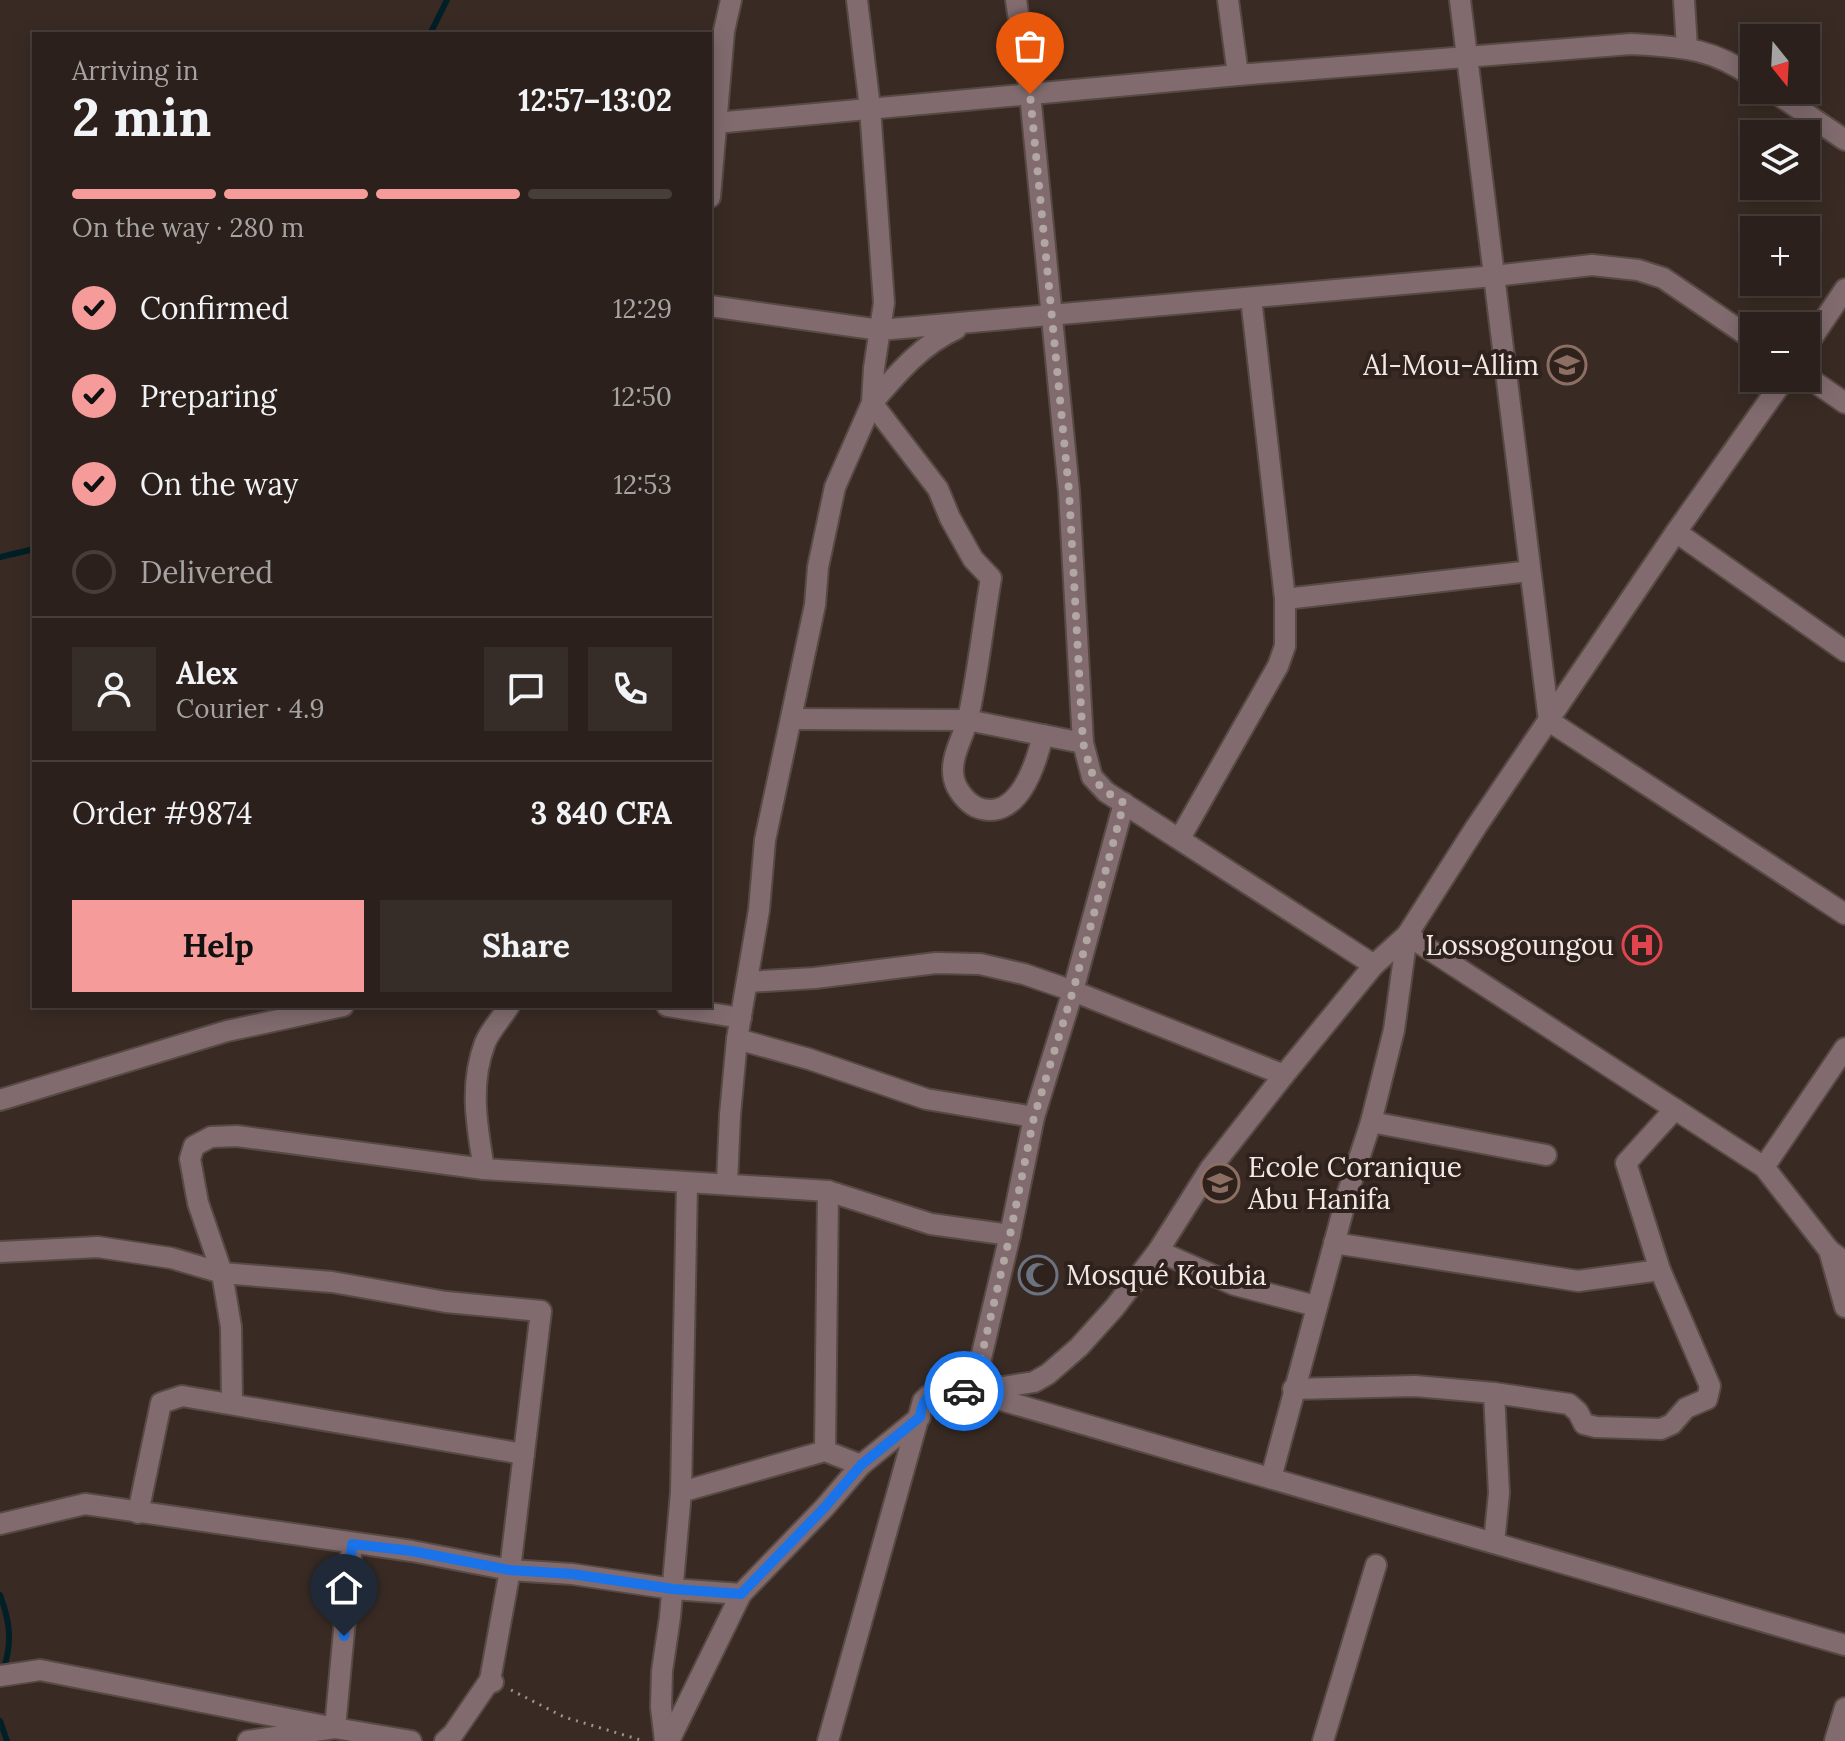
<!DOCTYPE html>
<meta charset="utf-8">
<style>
:root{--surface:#2b201b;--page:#372d28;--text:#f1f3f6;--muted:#a6a3a3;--line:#473e3a;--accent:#f59b99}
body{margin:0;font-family:Lora,serif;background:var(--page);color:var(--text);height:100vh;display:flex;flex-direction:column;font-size:30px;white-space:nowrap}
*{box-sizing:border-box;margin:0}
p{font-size:26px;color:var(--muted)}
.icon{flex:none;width:44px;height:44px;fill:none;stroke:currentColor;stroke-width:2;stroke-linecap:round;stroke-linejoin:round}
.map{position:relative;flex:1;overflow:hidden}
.side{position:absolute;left:32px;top:32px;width:680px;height:976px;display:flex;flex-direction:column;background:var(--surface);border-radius:0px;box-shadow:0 4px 20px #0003,0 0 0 2px var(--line)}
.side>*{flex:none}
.needle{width:52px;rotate:162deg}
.tools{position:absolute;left:1740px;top:24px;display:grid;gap:16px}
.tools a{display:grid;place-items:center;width:80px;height:80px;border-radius:0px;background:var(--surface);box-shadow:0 4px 20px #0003,0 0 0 2px var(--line);font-size:40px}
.pin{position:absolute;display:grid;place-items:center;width:68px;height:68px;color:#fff;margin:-82px -34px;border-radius:50% 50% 50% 0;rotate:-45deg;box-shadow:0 0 8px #0007}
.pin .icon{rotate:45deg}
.courier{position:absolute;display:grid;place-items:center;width:80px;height:80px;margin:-40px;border:6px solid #1a73e8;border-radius:50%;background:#fff;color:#222;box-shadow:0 2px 10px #0007}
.headline em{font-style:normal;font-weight:700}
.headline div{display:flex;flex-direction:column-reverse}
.headline{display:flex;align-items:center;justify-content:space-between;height:136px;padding:0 40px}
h1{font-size:52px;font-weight:700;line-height:60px}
.bar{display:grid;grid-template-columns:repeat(4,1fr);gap:12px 8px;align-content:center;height:96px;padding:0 40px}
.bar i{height:10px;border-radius:6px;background:var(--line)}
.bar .current{background:var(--accent)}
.bar p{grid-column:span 4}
.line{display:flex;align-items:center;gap:20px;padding:0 40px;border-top:2px solid var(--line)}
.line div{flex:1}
.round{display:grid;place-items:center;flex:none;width:84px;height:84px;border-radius:0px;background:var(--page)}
ol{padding:0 40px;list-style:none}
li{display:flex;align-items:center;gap:24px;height:88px}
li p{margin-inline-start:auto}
li .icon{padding:8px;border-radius:50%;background:var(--accent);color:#111;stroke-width:4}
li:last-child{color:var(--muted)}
li i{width:44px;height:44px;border:4px solid var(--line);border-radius:50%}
.button{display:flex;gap:16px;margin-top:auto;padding:16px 40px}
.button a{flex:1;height:92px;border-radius:0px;background:var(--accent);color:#111;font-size:32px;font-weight:700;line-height:92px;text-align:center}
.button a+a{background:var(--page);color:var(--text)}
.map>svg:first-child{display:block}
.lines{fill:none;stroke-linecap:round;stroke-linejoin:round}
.stream{stroke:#011f26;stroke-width:6}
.minor-casing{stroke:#574943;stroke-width:24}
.path{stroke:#9d928d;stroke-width:3;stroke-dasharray:2 6;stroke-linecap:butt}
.minor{stroke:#816b6f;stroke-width:20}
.done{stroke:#b1a6a1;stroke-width:8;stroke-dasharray:0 14.4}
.route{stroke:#1a73e8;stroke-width:10}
.labels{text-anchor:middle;stroke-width:8;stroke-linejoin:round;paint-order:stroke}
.poi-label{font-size:28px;fill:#f2e9e5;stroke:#2f211b;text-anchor:end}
</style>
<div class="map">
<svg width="1845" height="1741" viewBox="0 0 1845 1741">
<rect width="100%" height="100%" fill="#392b24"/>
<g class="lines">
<g class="stream">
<polyline points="430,34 447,0"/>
<polyline points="0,557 34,549"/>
<path d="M 0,1595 C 11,1624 12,1643 3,1672"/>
<polyline points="0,1721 7,1741"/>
</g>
<defs>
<g id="minor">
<polyline points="1016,0 1030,94 1069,491 1083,743 1092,777 1106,792 1374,965"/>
<polyline points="1228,0 1238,75"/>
<polyline points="1460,0 1549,721"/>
<polyline points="1684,0 1687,48"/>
<polyline points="1771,90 1845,140"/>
<path d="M 715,123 L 1238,75 L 1631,44 C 1680,47 1712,47 1754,78"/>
<polyline points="710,197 724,31 731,0"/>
<polyline points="710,306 880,330 1494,276 1592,265 1638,270 1663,278 1754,340"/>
<path d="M 956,329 C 921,345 897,374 872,403 L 938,489 L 950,518 L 973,559 L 991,578 C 983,625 978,673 968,719 C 963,738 949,759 954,779 C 956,789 966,802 976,807 C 1018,824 1036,764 1043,735"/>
<polyline points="1806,347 1845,289"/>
<polyline points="1806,376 1845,403"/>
<polyline points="1676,532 1845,651"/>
<polyline points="1285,599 1530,571"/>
<polyline points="792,719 967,720 1083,743"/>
<polyline points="1549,721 1845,914"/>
<polyline points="1180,838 1278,666 1285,646 1285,599 1251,298"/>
<polyline points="747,982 815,978 936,963 980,964 1024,974 1073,991 1284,1075"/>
<polyline points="667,1006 741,1018"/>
<polyline points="737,1039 809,1059 926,1099 1034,1117"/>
<polyline points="0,1100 227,1031 343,1006"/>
<polyline points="1371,1122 1546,1155"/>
<polyline points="1764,1167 1845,1048"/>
<path d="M 484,1169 C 477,1127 469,1085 485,1043 C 490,1030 502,1018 509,1006"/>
<polyline points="727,1183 730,1115 737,1039 759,910 765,840 815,605 818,567 835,487 872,403 874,368 884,303 870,108 857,0"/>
<polyline points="1334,1243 1578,1281 1660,1270"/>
<polyline points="1829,1250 1845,1307"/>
<polyline points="1158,1251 1235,1285 1316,1306"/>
<polyline points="0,1252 98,1247 171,1258 222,1273 332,1282 446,1302 541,1311 510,1570 490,1680"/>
<polyline points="1293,1389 1415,1386 1494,1393 1569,1404 1578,1412 1584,1424 1596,1427 1661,1429 1672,1424 1686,1408 1707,1399 1710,1386 1660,1270 1626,1163 1675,1109"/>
<polyline points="973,1392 1010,1235 1034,1117 1073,991 1124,803"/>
<polyline points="1494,1393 1499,1493 1494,1543"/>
<polyline points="980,1394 1845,1645"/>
<polyline points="232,1403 231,1327 222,1273 198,1203 190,1159 194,1146 211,1137 237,1136 484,1169 828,1191 931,1224 1010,1235"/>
<polyline points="825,1451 828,1191"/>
<polyline points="1271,1478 1348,1192 1371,1122 1394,1030 1407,935 1764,1167 1829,1250 1845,1262"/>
<polyline points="681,1492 825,1451 861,1465"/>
<polyline points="138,1513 161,1403 182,1396 524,1454"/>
<polyline points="0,1524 85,1504 412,1551 510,1570 572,1574 673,1589 741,1594"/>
<polyline points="0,1676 40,1670 335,1728 352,1544"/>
<polyline points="248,1741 335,1728 411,1741"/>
<polyline points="445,1741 453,1734 490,1680 493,1682"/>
<polyline points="665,1741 661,1707 662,1671 670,1617 681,1492 687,1183"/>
<polyline points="669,1741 741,1594 825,1507 861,1465 920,1417"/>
<polyline points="828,1741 923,1401 928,1396 944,1391 973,1392 1034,1382 1048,1374 1079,1347 1115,1307 1158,1251 1210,1169 1284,1075 1374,965 1407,935 1476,827 1676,532 1785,378"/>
<polyline points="1323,1741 1376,1565"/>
<polyline points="1835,1741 1845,1708"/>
</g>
</defs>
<use href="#minor" class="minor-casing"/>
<polyline class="path" points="511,1690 564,1717 644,1741"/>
<use href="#minor" class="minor"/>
</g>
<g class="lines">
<path class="done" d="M 964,1391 L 973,1392 L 1010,1235 L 1034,1117 L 1073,991 L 1124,803 C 1090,783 1094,779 1083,743 L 1069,491 L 1030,94"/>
<path class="route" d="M 344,1636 L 352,1544 L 412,1551 L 510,1570 L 572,1574 L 673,1589 L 741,1594 L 825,1507 L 861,1465 L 920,1417 C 923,1389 940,1391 964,1391"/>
</g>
<defs>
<symbol id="school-ring" viewBox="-11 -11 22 22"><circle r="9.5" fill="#2f211b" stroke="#8d6e63" stroke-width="1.5"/><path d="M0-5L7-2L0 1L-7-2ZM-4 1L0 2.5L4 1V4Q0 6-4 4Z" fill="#8d6e63"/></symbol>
<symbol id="hospital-ring" viewBox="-11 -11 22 22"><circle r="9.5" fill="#2f211b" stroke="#e0444e" stroke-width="1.5"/><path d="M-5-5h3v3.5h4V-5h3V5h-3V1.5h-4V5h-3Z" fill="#e0444e"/></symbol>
<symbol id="mosque-ring" viewBox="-11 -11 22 22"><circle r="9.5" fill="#2f211b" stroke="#6b7280" stroke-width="1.5"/><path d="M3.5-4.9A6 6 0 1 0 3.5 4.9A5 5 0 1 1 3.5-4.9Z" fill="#6b7280"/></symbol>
</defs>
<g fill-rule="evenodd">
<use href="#school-ring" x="1545" y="343" width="44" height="44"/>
<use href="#hospital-ring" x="1620" y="923" width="44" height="44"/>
<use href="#school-ring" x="1198" y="1161" width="44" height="44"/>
<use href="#mosque-ring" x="1016" y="1253" width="44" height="44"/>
</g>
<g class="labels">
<g class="poi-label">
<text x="1539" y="375">Al-Mou-Allim</text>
<text x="1614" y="955">Lossogoungou</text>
<text x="1248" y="1177" text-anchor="start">Ecole Coranique<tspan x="1248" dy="32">Abu Hanifa</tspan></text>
<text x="1066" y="1285" text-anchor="start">Mosqué Koubia</text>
</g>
</g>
</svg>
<div class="tools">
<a><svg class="needle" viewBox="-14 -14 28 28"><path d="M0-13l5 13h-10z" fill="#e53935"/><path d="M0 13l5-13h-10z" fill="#a6a3a3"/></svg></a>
<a><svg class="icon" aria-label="layers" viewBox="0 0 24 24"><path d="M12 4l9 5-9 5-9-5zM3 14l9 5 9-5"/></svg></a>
<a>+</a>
<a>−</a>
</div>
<div class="pin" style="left:1030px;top:94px;background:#ea580c"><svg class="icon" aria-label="bag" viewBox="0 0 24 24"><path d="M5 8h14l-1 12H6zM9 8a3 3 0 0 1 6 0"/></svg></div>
<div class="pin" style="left:344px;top:1636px;background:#1f2937"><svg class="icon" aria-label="home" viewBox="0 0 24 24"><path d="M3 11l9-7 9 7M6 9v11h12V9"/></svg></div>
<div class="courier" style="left:964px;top:1391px"><svg class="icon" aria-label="car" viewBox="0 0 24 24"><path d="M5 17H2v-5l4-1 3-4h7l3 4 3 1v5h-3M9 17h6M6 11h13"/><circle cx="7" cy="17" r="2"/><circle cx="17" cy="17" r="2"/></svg></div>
<section class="side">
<div class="headline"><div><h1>2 min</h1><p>Arriving in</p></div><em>12:57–13:02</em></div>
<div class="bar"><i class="current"></i><i class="current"></i><i class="current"></i><i></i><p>On the way · 280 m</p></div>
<ol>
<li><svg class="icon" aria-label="check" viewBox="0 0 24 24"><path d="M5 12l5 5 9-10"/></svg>Confirmed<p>12:29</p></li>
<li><svg class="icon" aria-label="check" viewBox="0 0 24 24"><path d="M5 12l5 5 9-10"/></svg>Preparing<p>12:50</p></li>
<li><svg class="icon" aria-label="check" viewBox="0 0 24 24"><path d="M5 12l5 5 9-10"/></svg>On the way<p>12:53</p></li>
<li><i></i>Delivered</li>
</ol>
<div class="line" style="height:144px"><a class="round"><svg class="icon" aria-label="person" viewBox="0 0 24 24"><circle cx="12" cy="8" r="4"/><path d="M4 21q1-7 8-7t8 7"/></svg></a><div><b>Alex</b><p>Courier · 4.9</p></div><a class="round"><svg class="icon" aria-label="chat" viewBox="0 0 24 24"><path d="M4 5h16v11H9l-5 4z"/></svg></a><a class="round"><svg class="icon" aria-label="phone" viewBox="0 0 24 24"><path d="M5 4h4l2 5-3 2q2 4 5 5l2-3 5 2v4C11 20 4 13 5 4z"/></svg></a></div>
<div class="line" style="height:104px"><div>Order #9874</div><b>3 840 CFA</b></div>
<div class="button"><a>Help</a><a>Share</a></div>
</section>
</div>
